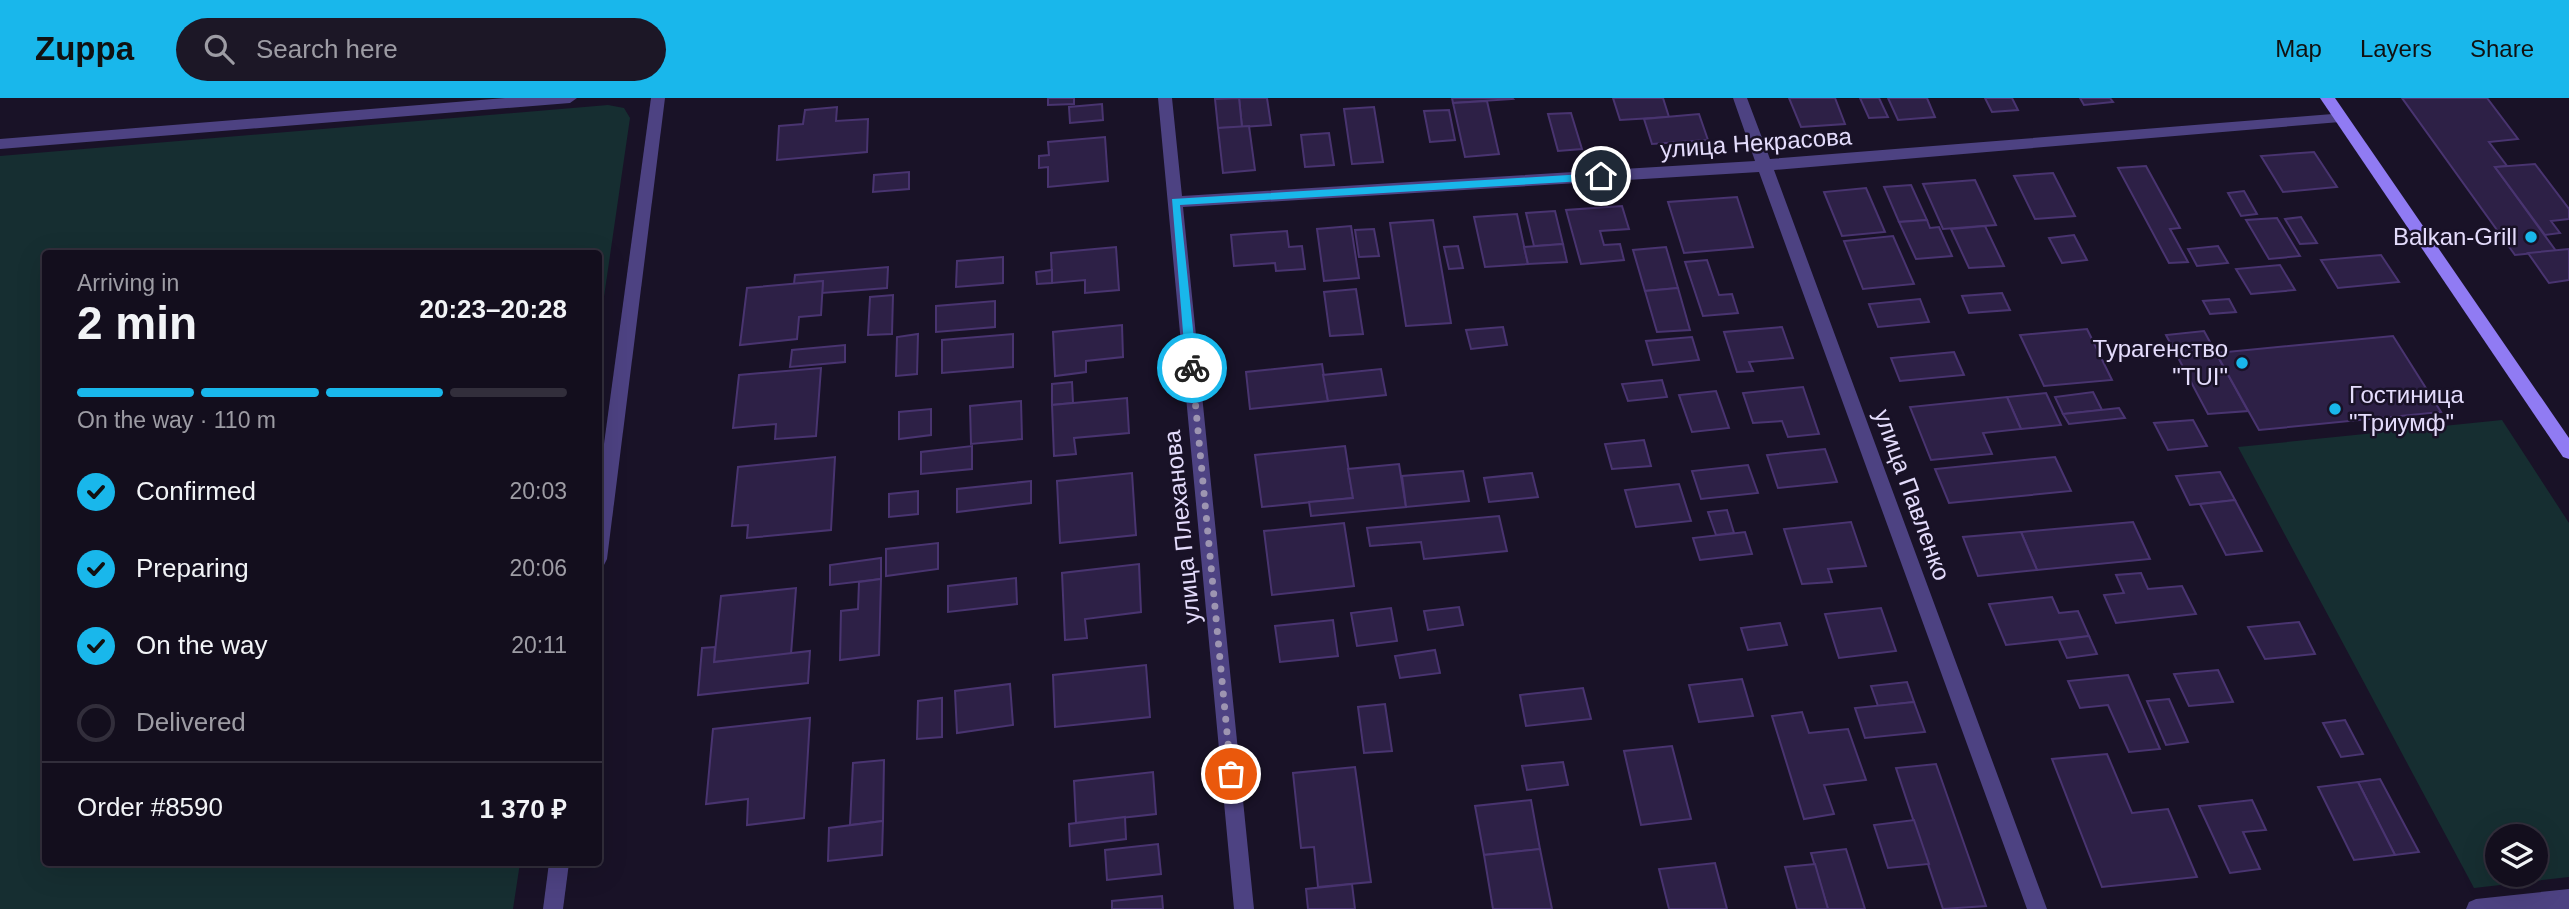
<!DOCTYPE html>
<meta charset="utf-8">
<style>
:root{--surface:#130e1d;--page:#1c1726;--text:#f1f3f6;--muted:#9d9ca4;--line:#322e3b;--accent:#19b7eb}
body{margin:0;font-family:Helvetica,sans-serif;background:var(--page);color:var(--text);height:100vh;display:flex;flex-direction:column;font-size:26px;white-space:nowrap}
*{box-sizing:border-box;margin:0}
p{font-size:23px;color:var(--muted)}
.icon{flex:none;width:38px;height:38px;fill:none;stroke:currentColor;stroke-width:2;stroke-linecap:round;stroke-linejoin:round}
.map{position:relative;flex:1;overflow:hidden}
.panel{position:absolute;left:42px;top:152px;width:560px;height:616px;display:flex;flex-direction:column;background:var(--surface);border-radius:7px;box-shadow:0 7px 28px #0002,0 0 0 2px var(--line)}
.panel>*{flex:none}
.tools{position:absolute;left:2485px;top:726px;display:grid;gap:14px}
.tools a{display:grid;place-items:center;width:63px;height:63px;border-radius:50%;background:var(--surface);box-shadow:0 7px 28px #0002,0 0 0 2px var(--line);font-size:35px}
.pin{position:absolute;display:grid;place-items:center;width:60px;height:60px;color:#fff;margin:-30px;border:4px solid #fff;border-radius:50%;box-shadow:0 2px 7px #0007}
.courier{position:absolute;display:grid;place-items:center;width:70px;height:70px;margin:-35px;border:5px solid #19b7eb;border-radius:50%;background:#fff;color:#222;box-shadow:0 2px 9px #0007}
.head em{font-style:normal;font-weight:800}
.head div{display:flex;flex-direction:column-reverse}
.head{display:flex;align-items:center;justify-content:space-between;height:119px;padding:0 35px}
h1{font-size:46px;font-weight:800;line-height:52px}
.bar{display:grid;grid-template-columns:repeat(4,1fr);gap:10px 7px;align-content:center;height:84px;padding:0 35px}
.bar i{height:9px;border-radius:5px;background:var(--line)}
.bar .active{background:var(--accent)}
.bar p{grid-column:span 4}
.line{display:flex;align-items:center;gap:18px;padding:0 35px;border-top:2px solid var(--line)}
.line div{flex:1}
ol{padding:0 35px;list-style:none}
li{display:flex;align-items:center;gap:21px;height:77px}
li p{margin-inline-start:auto}
li .icon{padding:7px;border-radius:50%;background:var(--accent);color:#111;stroke-width:4}
li:last-child{color:var(--muted)}
li i{width:38px;height:38px;border:4px solid var(--line);border-radius:50%}
header{display:flex;align-items:center;gap:42px;box-sizing:border-box;height:98px;padding:0 35px;background:var(--accent);color:#111}
header strong{font-size:33px}
nav{display:flex;gap:38px;margin-inline-start:auto;font-size:24px}
.search{width:490px;height:63px;background:var(--page);display:flex;align-items:center;gap:18px;box-sizing:border-box;padding:0 24px;border-radius:38px;color:var(--muted);font-size:26px}
.map>svg:first-child{display:block}
.green{fill:#162e31;fill-rule:evenodd}
.building{fill:#2d2046;stroke:#493470;stroke-width:2}
.lines{fill:none;stroke-linecap:round;stroke-linejoin:round}
.street{fill:#4d4282;fill-rule:evenodd}
.secondary{fill:#907bf3;fill-rule:evenodd}
.route{fill:#19b7eb}
.done{stroke:#9d95b1;stroke-width:7;stroke-dasharray:0 12.6}
.poi-dot{fill:#19b7eb;stroke:#191227;stroke-width:2.5}
.labels{text-anchor:middle;stroke-width:5;stroke-linejoin:round;paint-order:stroke}
.street-label{font-size:24px;fill:#e4dcfc;stroke:#191227}
.poi-label{font-size:24px;fill:#e4dcfc;stroke:#191227;text-anchor:end}
</style>
<header>
<strong>Zuppa</strong>
<div class="search"><svg class="icon" aria-label="search" viewBox="0 0 24 24"><circle cx="10" cy="10" r="6"/><path d="M15 15l6 6"/></svg>Search here</div>
<nav><a>Map</a><a>Layers</a><a>Share</a></nav>
</header>
<div class="map">
<svg width="2569" height="811" viewBox="0 0 2569 811">
<rect width="100%" height="100%" fill="#191227"/>
<g class="green">
<polygon points="608,7 624,10 630,20 599,233 598,156 46,156 46,765 520,765 513,811 0,811 0,58"/>
<path d="M 2502,322 L 2569,425 L 2569,779 L 2474,790 L 2238,349 ZM 2497,738 L 2536,738 L 2536,777 L 2497,777 Z"/>
</g>
<g class="building">
<polygon points="1048,0 1074,0 1074,6 1048,7"/>
<polygon points="1239,0 1267,0 1271,27 1242,29"/>
<polygon points="1239,0 1242,29 1218,30 1215,1"/>
<polygon points="1452,0 1512,0 1513,1 1453,5"/>
<polygon points="1613,0 1663,0 1669,19 1620,22"/>
<polygon points="1789,0 1835,0 1845,26 1801,29"/>
<polygon points="1860,0 1879,0 1888,19 1869,20"/>
<polygon points="1888,0 1927,0 1935,19 1898,22"/>
<polygon points="1985,0 2012,0 2018,12 1992,14"/>
<polygon points="2080,0 2110,0 2113,4 2084,7"/>
<polygon points="2402,0 2487,0 2518,41 2489,44 2507,68 2495,69 2556,153 2515,157"/>
<polygon points="1487,3 1499,56 1465,59 1453,5"/>
<polygon points="1102,6 1103,22 1070,25 1069,9"/>
<polygon points="837,9 836,23 868,21 867,54 777,62 779,28 803,26 805,12"/>
<polygon points="1374,9 1383,64 1352,66 1344,11"/>
<polygon points="1449,12 1455,42 1430,44 1424,13"/>
<polygon points="1571,15 1582,51 1558,53 1548,16"/>
<polygon points="1699,16 1708,42 1652,46 1644,21"/>
<polygon points="1249,28 1255,72 1223,75 1218,30"/>
<polygon points="1329,35 1334,67 1305,69 1301,37"/>
<polygon points="1105,39 1108,83 1048,89 1048,69 1039,70 1039,58 1049,57 1048,44"/>
<polygon points="2314,54 2337,89 2283,94 2261,58"/>
<polygon points="2535,66 2569,111 2569,121 2551,123 2560,135 2545,137 2495,69"/>
<polygon points="2146,68 2180,130 2170,131 2188,164 2169,165 2118,70"/>
<polygon points="909,74 909,91 873,94 874,77"/>
<polygon points="2053,75 2075,118 2035,121 2014,78"/>
<polygon points="1975,82 1996,127 1943,131 1923,86"/>
<polygon points="1911,87 1927,122 1899,124 1884,89"/>
<polygon points="1866,90 1885,134 1842,138 1824,94"/>
<polygon points="2244,93 2257,116 2241,118 2228,95"/>
<polygon points="1737,99 1753,149 1684,155 1668,104"/>
<polygon points="1622,108 1629,131 1600,133 1604,147 1620,146 1624,162 1581,166 1566,112"/>
<polygon points="1555,113 1563,146 1534,148 1526,115"/>
<polygon points="1517,116 1528,166 1485,169 1474,119"/>
<polygon points="2301,119 2317,145 2300,146 2285,121"/>
<polygon points="2277,120 2300,158 2269,161 2246,122"/>
<polygon points="1433,122 1451,225 1406,228 1390,125"/>
<polygon points="1927,122 1930,130 1939,129 1952,158 1916,161 1899,124"/>
<polygon points="1351,128 1359,180 1324,183 1317,131"/>
<polygon points="1985,128 2004,168 1969,170 1951,131"/>
<polygon points="1374,131 1379,158 1359,159 1355,132"/>
<polygon points="1287,133 1289,149 1302,148 1305,171 1276,173 1275,165 1234,168 1231,137"/>
<polygon points="2074,137 2087,162 2062,165 2049,140"/>
<polygon points="1893,138 1914,186 1863,191 1844,143"/>
<polygon points="1563,146 1567,164 1528,166 1524,149"/>
<polygon points="1458,148 1463,170 1449,171 1444,149"/>
<polygon points="2218,148 2228,165 2197,168 2188,151"/>
<polygon points="1116,149 1119,192 1085,195 1085,182 1052,185 1051,155"/>
<polygon points="1666,149 1678,190 1645,193 1633,152"/>
<polygon points="2569,151 2569,182 2549,185 2528,155"/>
<polygon points="2381,157 2399,184 2338,190 2321,162"/>
<polygon points="1003,159 1003,185 956,189 957,163"/>
<polygon points="1707,162 1719,197 1732,196 1738,215 1703,218 1685,164"/>
<polygon points="2280,167 2295,192 2251,196 2236,171"/>
<polygon points="888,169 887,190 822,195 823,183 794,186 795,177"/>
<polygon points="1052,172 1052,185 1037,186 1036,174"/>
<polygon points="823,183 821,217 799,219 797,241 740,247 747,190"/>
<polygon points="1678,190 1690,232 1657,234 1645,193"/>
<polygon points="1356,191 1363,236 1330,238 1324,194"/>
<polygon points="2002,195 2010,212 1969,215 1962,198"/>
<polygon points="893,197 892,236 868,237 870,199"/>
<polygon points="1920,201 1929,224 1878,229 1869,206"/>
<polygon points="2229,201 2236,214 2210,216 2203,203"/>
<polygon points="995,203 995,229 936,234 936,208"/>
<polygon points="1122,227 1123,259 1086,263 1086,274 1055,278 1053,234"/>
<polygon points="1503,229 1507,247 1471,251 1466,232"/>
<polygon points="1782,229 1793,260 1749,264 1753,273 1737,274 1724,234"/>
<polygon points="2087,231 2112,282 2044,288 2020,237"/>
<polygon points="2204,233 2216,255 2248,313 2208,316 2166,237"/>
<polygon points="918,236 917,276 896,278 897,239"/>
<polygon points="1013,236 1013,269 942,275 942,242"/>
<polygon points="2393,238 2441,314 2259,332 2216,255"/>
<polygon points="1692,239 1699,262 1653,267 1646,243"/>
<polygon points="845,247 845,264 790,269 792,252"/>
<polygon points="1954,254 1964,277 1900,283 1891,260"/>
<polygon points="1322,266 1328,303 1250,311 1246,274"/>
<polygon points="821,270 816,338 775,341 776,326 733,330 739,277"/>
<polygon points="1381,271 1386,297 1328,303 1323,277"/>
<polygon points="1662,282 1667,299 1628,303 1622,286"/>
<polygon points="1072,284 1073,305 1052,307 1052,286"/>
<polygon points="1803,289 1819,336 1788,339 1782,323 1753,325 1743,295"/>
<polygon points="1716,293 1729,330 1692,334 1679,297"/>
<polygon points="2093,294 2102,312 2063,316 2055,299"/>
<polygon points="2046,295 2061,327 2021,331 2007,299"/>
<polygon points="2007,299 2021,331 1983,335 1992,356 1931,362 1910,309"/>
<polygon points="1127,300 1129,335 1074,340 1076,356 1054,358 1052,307"/>
<polygon points="1021,303 1022,341 971,346 970,308"/>
<polygon points="2119,310 2125,320 2069,326 2063,316"/>
<polygon points="931,311 931,337 899,341 899,314"/>
<polygon points="2193,322 2207,348 2168,352 2154,325"/>
<polygon points="1644,342 1651,368 1612,371 1605,346"/>
<polygon points="972,348 972,371 921,376 921,354"/>
<polygon points="1345,348 1353,400 1262,409 1255,357"/>
<polygon points="1825,351 1837,384 1778,390 1767,357"/>
<polygon points="835,359 831,432 747,440 748,427 732,428 738,369"/>
<polygon points="2055,359 2071,393 1949,405 1935,371"/>
<polygon points="1399,366 1406,409 1311,418 1309,404 1353,400 1348,371"/>
<polygon points="1748,367 1758,395 1701,401 1692,373"/>
<polygon points="1463,373 1469,403 1406,409 1402,378"/>
<polygon points="2220,374 2235,402 2190,407 2176,378"/>
<polygon points="1132,375 1136,437 1060,445 1057,383"/>
<polygon points="1532,375 1538,399 1489,404 1484,380"/>
<polygon points="1031,383 1031,405 957,414 957,391"/>
<polygon points="1679,386 1691,423 1636,429 1625,392"/>
<polygon points="918,393 918,416 889,419 889,396"/>
<polygon points="2235,402 2262,453 2226,457 2200,406"/>
<polygon points="1727,412 1734,435 1716,437 1708,414"/>
<polygon points="1499,418 1507,453 1424,461 1421,444 1370,448 1367,430"/>
<polygon points="1851,424 1866,468 1828,471 1832,484 1802,486 1784,431"/>
<polygon points="2133,424 2150,461 2037,472 2021,434"/>
<polygon points="1344,425 1354,488 1272,497 1264,433"/>
<polygon points="1745,434 1752,456 1700,462 1693,440"/>
<polygon points="2021,434 2037,472 1978,478 1963,439"/>
<polygon points="938,445 938,471 886,478 886,451"/>
<polygon points="881,460 881,481 830,487 830,467"/>
<polygon points="1139,466 1141,514 1085,521 1087,540 1065,542 1062,475"/>
<polygon points="2141,475 2148,491 2182,488 2196,516 2116,525 2104,497 2124,495 2116,477"/>
<polygon points="1016,480 1017,506 948,514 948,488"/>
<polygon points="881,481 879,557 840,562 841,513 858,511 859,484"/>
<polygon points="796,490 791,556 714,564 721,498"/>
<polygon points="2052,499 2059,515 2078,513 2089,538 2006,547 1989,506"/>
<polygon points="1459,509 1463,527 1428,532 1424,513"/>
<polygon points="1391,510 1397,543 1357,548 1351,515"/>
<polygon points="1881,510 1896,553 1839,560 1825,516"/>
<polygon points="1333,522 1338,558 1280,564 1275,528"/>
<polygon points="2299,524 2315,556 2265,561 2248,529"/>
<polygon points="1780,525 1787,547 1748,552 1741,530"/>
<polygon points="2089,538 2097,556 2067,560 2059,542"/>
<polygon points="715,549 714,564 810,553 808,585 698,597 702,550"/>
<polygon points="1435,552 1440,575 1400,580 1395,558"/>
<polygon points="1146,567 1150,619 1055,629 1053,577"/>
<polygon points="2218,572 2233,604 2189,608 2174,576"/>
<polygon points="2128,577 2160,651 2129,654 2108,607 2080,610 2068,583"/>
<polygon points="1742,581 1753,618 1699,624 1689,587"/>
<polygon points="1907,584 1914,604 1878,608 1871,588"/>
<polygon points="1010,586 1013,627 957,635 955,593"/>
<polygon points="1583,590 1591,621 1526,628 1520,597"/>
<polygon points="942,600 942,639 917,641 918,603"/>
<polygon points="2169,601 2188,644 2166,647 2147,603"/>
<polygon points="1914,604 1925,634 1865,640 1855,610"/>
<polygon points="1385,606 1392,653 1364,655 1358,609"/>
<polygon points="1802,614 1809,635 1848,631 1866,682 1824,687 1834,716 1804,721 1772,618"/>
<polygon points="810,620 804,720 747,727 748,701 706,706 713,631"/>
<polygon points="2345,622 2363,656 2341,659 2323,625"/>
<polygon points="1672,648 1691,721 1641,727 1624,653"/>
<polygon points="2107,656 2132,715 2168,711 2197,779 2102,789 2052,661"/>
<polygon points="884,662 883,723 850,727 853,665"/>
<polygon points="1563,664 1568,687 1527,692 1522,668"/>
<polygon points="1936,666 1986,808 1943,811 1896,670"/>
<polygon points="1355,669 1371,784 1318,789 1314,749 1301,750 1293,675"/>
<polygon points="1153,674 1156,716 1076,725 1074,683"/>
<polygon points="2380,681 2419,754 2395,757 2358,684"/>
<polygon points="2358,684 2395,757 2354,762 2318,689"/>
<polygon points="1531,702 1540,751 1484,757 1475,708"/>
<polygon points="2252,702 2266,732 2243,734 2260,771 2230,775 2199,708"/>
<polygon points="1125,719 1126,741 1070,748 1069,726"/>
<polygon points="1914,722 1929,766 1888,770 1874,727"/>
<polygon points="883,723 882,757 828,763 829,730"/>
<polygon points="1158,746 1161,776 1107,782 1105,752"/>
<polygon points="1540,751 1552,811 1493,811 1484,757"/>
<polygon points="1846,751 1865,811 1828,811 1811,755"/>
<polygon points="1715,765 1727,811 1669,811 1659,771"/>
<polygon points="1815,766 1828,811 1797,811 1785,769"/>
<polygon points="1352,786 1355,811 1308,811 1306,791"/>
<polygon points="1162,798 1163,811 1112,811 1112,803"/>
</g>
<g class="lines">
<g class="street">
<polygon points="505,0 577,0 570,5 0,51 0,41"/>
<polygon points="651,0 665,0 607,461 604,467 598,469 598,390"/>
<polygon points="1158,0 1172,0 1182,98 1755,63 1733,0 1747,0 1770,61 2345,15 2345,23 2340,24 1774,72 2047,811 2027,811 1759,74 1183,109 1254,811 1234,811"/>
<polygon points="549,765 569,765 563,811 543,811"/>
<polygon points="2569,791 2569,811 2466,811 2469,804 2476,801"/>
</g>
<polygon class="secondary" points="2320,0 2335,0 2569,340 2569,361 2563,359"/>
</g>
<polygon class="route" points="1601,75 1605,78 1601,82 1180,107 1197,270 1192,275 1186,270 1172,101"/>
<g class="lines">
<polyline class="done" points="1192,270 1231,676"/>
</g>
<g class="poi-dot">
<circle cx="2531" cy="139" r="7"/>
<circle cx="2242" cy="265" r="7"/>
<circle cx="2335" cy="311" r="7"/>
</g>
<g class="labels">
<g class="street-label">
<text transform="translate(1756 45) rotate(-4)" y="8">улица Некрасова</text>
<text transform="translate(1912 397) rotate(70)" y="8">улица Павленко</text>
<text transform="translate(1182 429) rotate(-96)" y="8">улица Плеханова</text>
</g>
<g class="poi-label">
<text x="2517" y="147">Balkan-Grill</text>
<text x="2228" y="259">Турагенство<tspan x="2228" dy="28">"TUI"</tspan></text>
<text x="2349" y="305" text-anchor="start">Гостиница<tspan x="2349" dy="28">"Триумф"</tspan></text>
</g>
</g>
</svg>
<div class="tools">
<a><svg class="icon" aria-label="layers" viewBox="0 0 24 24"><path d="M12 4l9 5-9 5-9-5zM3 14l9 5 9-5"/></svg></a>
</div>
<div class="pin" style="left:1231px;top:676px;background:#ea580c"><svg class="icon" aria-label="bag" viewBox="0 0 24 24"><path d="M5 8h14l-1 12H6zM9 8a3 3 0 0 1 6 0"/></svg></div>
<div class="pin" style="left:1601px;top:78px;background:#1f2937"><svg class="icon" aria-label="home" viewBox="0 0 24 24"><path d="M3 11l9-7 9 7M6 9v11h12V9"/></svg></div>
<div class="courier" style="left:1192px;top:270px"><svg class="icon" aria-label="bike" viewBox="0 0 24 24"><circle cx="6" cy="16" r="4"/><circle cx="18" cy="16" r="4"/><path d="M6 16l4-8h5l3 8M10 8l3 8H6M13 5h3"/></svg></div>
<section class="panel">
<div class="head"><div><h1>2 min</h1><p>Arriving in</p></div><em>20:23–20:28</em></div>
<div class="bar"><i class="active"></i><i class="active"></i><i class="active"></i><i></i><p>On the way · 110 m</p></div>
<ol>
<li><svg class="icon" aria-label="check" viewBox="0 0 24 24"><path d="M5 12l5 5 9-10"/></svg>Confirmed<p>20:03</p></li>
<li><svg class="icon" aria-label="check" viewBox="0 0 24 24"><path d="M5 12l5 5 9-10"/></svg>Preparing<p>20:06</p></li>
<li><svg class="icon" aria-label="check" viewBox="0 0 24 24"><path d="M5 12l5 5 9-10"/></svg>On the way<p>20:11</p></li>
<li><i></i>Delivered</li>
</ol>
<div class="line" style="height:91px"><div>Order #8590</div><b>1 370 ₽</b></div>
</section>
</div>
